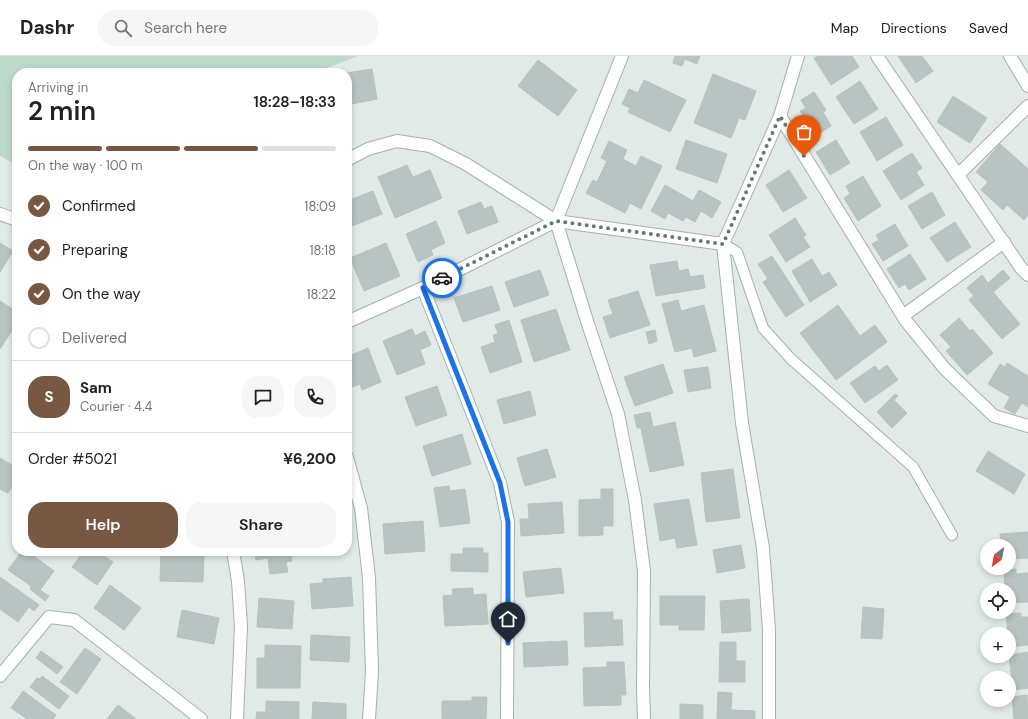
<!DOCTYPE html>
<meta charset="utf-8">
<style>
:root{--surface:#fff;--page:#f6f6f6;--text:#202124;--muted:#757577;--line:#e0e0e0;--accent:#785842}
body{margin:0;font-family:"DM Sans",sans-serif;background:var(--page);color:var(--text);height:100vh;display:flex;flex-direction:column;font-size:15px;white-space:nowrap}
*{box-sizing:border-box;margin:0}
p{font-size:13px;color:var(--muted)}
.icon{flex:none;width:22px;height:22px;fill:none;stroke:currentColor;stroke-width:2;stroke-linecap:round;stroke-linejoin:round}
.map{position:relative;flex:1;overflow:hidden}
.drawer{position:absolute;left:12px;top:12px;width:340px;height:488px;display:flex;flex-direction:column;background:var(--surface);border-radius:16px;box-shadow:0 2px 6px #0003}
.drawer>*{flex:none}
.needle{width:26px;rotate:212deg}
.tools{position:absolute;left:980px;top:483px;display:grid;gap:8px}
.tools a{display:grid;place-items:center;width:36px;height:36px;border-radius:50%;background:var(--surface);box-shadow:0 2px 6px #0003;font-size:20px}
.pin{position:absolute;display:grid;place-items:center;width:34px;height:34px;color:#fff;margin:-41px -17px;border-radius:50% 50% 50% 0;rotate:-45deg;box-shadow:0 0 4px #0007}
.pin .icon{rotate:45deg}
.courier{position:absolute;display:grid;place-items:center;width:40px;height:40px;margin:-20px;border:3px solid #1a73e8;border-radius:50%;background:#fff;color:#222;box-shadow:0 1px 5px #0007}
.headline em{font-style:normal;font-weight:600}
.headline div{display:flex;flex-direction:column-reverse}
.headline{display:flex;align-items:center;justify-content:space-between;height:68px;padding:0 16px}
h1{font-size:26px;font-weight:600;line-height:30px}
.bar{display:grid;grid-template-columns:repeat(4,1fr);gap:6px 4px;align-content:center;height:48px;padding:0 16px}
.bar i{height:5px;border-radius:3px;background:var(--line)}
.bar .on{background:var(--accent)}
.bar p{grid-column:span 4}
.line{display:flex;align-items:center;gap:10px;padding:0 16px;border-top:1px solid var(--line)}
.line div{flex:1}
.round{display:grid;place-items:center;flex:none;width:42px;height:42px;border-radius:16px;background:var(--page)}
ol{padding:0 16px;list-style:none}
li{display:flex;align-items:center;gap:12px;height:44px}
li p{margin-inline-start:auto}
li .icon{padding:4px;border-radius:50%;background:var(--accent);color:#fff;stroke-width:4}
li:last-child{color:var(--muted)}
li i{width:22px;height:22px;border:2px solid var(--line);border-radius:50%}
.button{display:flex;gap:8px;margin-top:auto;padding:8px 16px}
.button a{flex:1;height:46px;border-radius:16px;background:var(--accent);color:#fff;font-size:16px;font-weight:600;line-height:46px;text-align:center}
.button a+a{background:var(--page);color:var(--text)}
header{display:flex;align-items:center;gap:24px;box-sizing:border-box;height:56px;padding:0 20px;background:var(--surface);border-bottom:1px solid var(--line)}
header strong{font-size:19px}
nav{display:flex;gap:22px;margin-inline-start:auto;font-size:14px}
.search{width:280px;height:36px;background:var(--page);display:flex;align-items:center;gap:10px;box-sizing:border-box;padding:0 14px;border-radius:16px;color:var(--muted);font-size:15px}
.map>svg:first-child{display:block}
.green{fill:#bcd9c9}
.building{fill:#b7c4c1;stroke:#b4c3bf}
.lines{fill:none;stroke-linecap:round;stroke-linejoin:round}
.service-casing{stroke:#a4b1af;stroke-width:12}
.minor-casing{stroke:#a4b1af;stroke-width:14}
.service{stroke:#fff;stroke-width:10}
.minor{stroke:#fff;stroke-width:12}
.done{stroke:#667775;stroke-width:4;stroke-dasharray:0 7.2}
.route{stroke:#1a73e8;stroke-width:5}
</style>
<header>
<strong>Dashr</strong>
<div class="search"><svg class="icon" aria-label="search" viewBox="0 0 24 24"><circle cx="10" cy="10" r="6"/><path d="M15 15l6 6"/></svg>Search here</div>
<nav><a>Map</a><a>Directions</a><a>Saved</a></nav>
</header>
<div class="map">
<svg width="1028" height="663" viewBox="0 0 1028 663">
<rect width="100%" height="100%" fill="#e1eae7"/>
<polygon class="green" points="0,0 358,0 326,12 321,17 17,17 17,109 0,100"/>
<g class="building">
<polygon points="675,0 700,0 697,8 685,3 682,10 673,7"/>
<polygon points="818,0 852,0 859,11 831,29 814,2"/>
<polygon points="898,0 922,0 933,15 916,27"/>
<polygon points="538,4 577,34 558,60 518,30"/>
<polygon points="372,13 377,43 347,49 347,17"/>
<polygon points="713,18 756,35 745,64 739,62 731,82 694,67"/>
<polygon points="644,24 686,44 670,76 628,56 630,52 622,48 629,33 638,37"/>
<polygon points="860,25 878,53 854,68 836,41"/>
<polygon points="814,36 826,54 823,56 831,70 806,86 794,67 804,61 800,55 806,52 801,44"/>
<polygon points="953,40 987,62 970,87 937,66"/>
<polygon points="886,61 903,89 877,105 860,76"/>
<polygon points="686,84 727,98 717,127 676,113"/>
<polygon points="836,84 850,107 830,119 816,96"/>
<polygon points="609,85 627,94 623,103 636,110 641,100 662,110 641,153 630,147 625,157 586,137 593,124 597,126 607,105 601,102"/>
<polygon points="1000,88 1028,113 1028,159 1024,164 1007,149 1003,154 981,134 988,126 976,116"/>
<polygon points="912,97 922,112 916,116 924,129 901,144 883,115"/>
<polygon points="407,109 413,121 430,114 442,142 395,162 378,121"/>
<polygon points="789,114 807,142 783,156 766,129"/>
<polygon points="863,120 881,150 858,165 844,142 850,138 846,130"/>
<polygon points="665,129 693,145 699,134 721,146 712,162 701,155 695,166 686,161 683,165 668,157 665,163 651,155"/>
<polygon points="373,135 382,158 347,172 347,145"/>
<polygon points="932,136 945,159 922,173 908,150"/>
<polygon points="481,146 484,153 492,150 498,166 467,178 458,155"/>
<polygon points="795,162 806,179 803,181 810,191 786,206 769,179"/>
<polygon points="436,165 445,187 431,194 433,199 418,206 406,178"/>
<polygon points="955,166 971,191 947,206 930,182"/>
<polygon points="895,168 908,190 883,205 872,188 879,184 876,179"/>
<polygon points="0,187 13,195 0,216"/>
<polygon points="386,187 400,220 364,235 350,202"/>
<polygon points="910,198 926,223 909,234 905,228 899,232 887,213"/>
<polygon points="772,200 804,249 786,261 763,226 768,223 758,208"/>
<polygon points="812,203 822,220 829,216 837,229 810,246 792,215"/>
<polygon points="677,205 679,215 688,213 690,221 703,219 705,232 656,240 650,209"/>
<polygon points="540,214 549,239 514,251 505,226"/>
<polygon points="1003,214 1010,222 993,236 1020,268 1002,283 969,244 974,240 967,232 982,219 988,227"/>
<polygon points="492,230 500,254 463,266 454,242"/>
<polygon points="638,235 650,269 610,282 603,261 613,258 608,244"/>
<polygon points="678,244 681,255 704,249 716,295 694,301 692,292 675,296 662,248"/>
<polygon points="0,245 17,256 17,267 0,293"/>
<polygon points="838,249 860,280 875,269 887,286 836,324 800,277"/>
<polygon points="556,253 570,294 534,306 521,264"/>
<polygon points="959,262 970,275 972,273 993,297 967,319 946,295 951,291 940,279"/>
<polygon points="509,264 522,306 490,317 481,291 495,286 493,279 498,278 495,269"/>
<polygon points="412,273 415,280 425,275 431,289 420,294 425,308 397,319 383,285"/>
<polygon points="655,274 657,285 649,288 646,276"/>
<polygon points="368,292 381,326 362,334 360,328 347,333 347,296 349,300"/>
<polygon points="1007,307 1028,320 1028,351 1022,347 1015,358 1004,352 1010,341 988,328 1000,308 1005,311"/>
<polygon points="663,308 673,337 635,350 624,321"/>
<polygon points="887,309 898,324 865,347 850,327 875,310 879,315"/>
<polygon points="708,311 711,332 688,336 684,314"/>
<polygon points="437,330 447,359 416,370 405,341"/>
<polygon points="530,335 536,359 504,368 497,344"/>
<polygon points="895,338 898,340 894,344 907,357 892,372 877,356"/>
<polygon points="650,356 653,371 675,366 684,409 650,416 641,372 637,372 634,359"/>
<polygon points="462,378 471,408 432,420 423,390"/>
<polygon points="547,393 556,421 525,430 517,402"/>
<polygon points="988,395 1025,418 1014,438 976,415"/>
<polygon points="0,402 17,412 17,423 8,437 0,433"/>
<polygon points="733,413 740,462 706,466 701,417"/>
<polygon points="449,430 450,435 465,433 470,467 440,471 434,432"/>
<polygon points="601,433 613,433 613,470 603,470 603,479 579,480 579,444 601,443"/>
<polygon points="689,443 697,489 677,492 675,482 660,485 654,448"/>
<polygon points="562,446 564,477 521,480 520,463 529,463 528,448"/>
<polygon points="423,465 425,495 385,498 383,468"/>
<polygon points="1028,476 1028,502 1009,503 1009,490 1001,490 1000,478"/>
<polygon points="741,489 745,512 717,517 713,494"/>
<polygon points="463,492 483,492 483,497 488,497 488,516 451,515 451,498 463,498"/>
<polygon points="22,495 27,495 54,515 40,534 49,540 45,545 30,533 31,530 8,514"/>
<polygon points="57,495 65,495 63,499"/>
<polygon points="84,495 97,495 113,506 97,529 72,511"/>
<polygon points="254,495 291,495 292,505 286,506 288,516 270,518 268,502 256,504"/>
<polygon points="161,496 204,498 203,526 160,525"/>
<polygon points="561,512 564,537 526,541 523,516"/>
<polygon points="1016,513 1016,518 1028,517 1028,546 1009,547 1009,534 1005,534 1004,514"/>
<polygon points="0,521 39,549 34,555 29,551 18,566 0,553"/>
<polygon points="351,521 353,550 312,553 310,528 323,527 323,523"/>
<polygon points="110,529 141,552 124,574 94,552"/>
<polygon points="473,532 473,539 486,538 488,568 445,570 443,540 453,539 452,533"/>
<polygon points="660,540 705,540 704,574 679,574 679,569 660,569"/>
<polygon points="259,542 294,545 292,573 257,571"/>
<polygon points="749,543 751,575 722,577 720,545"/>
<polygon points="863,551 884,553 882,583 861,582"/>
<polygon points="182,554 219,562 214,588 177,581"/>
<polygon points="613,556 613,564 622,564 623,589 585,591 584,557"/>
<polygon points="1021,557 1021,561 1028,561 1028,589 1009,591 1009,578 1008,578 1006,558"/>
<polygon points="311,579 350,581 349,606 310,604"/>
<polygon points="567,585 568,609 524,611 523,587"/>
<polygon points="720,586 736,586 736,605 745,605 745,626 719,626"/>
<polygon points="265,589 301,590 300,632 257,632 257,602 265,602"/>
<polygon points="85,592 101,603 77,638 60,626"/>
<polygon points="41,595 63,611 57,618 36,602"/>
<polygon points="1028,596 1028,632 1013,634 1009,599"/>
<polygon points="607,606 624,606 626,639 621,639 621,649 584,650 583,612 607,611"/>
<polygon points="42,620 69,640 59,653 30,631 37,622 40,623"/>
<polygon points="23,635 56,659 53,663 27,663 11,652"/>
<polygon points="718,636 732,637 731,654 755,655 755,663 717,663"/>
<polygon points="1027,639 1028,663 1014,663 1012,641"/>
<polygon points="472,641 487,641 486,663 442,663 442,645 472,645"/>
<polygon points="266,645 299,646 299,663 256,663 257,656 266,656"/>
<polygon points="313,646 346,648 346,663 312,663"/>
<polygon points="680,648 703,649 703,663 680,663"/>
<polygon points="118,649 136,663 107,663"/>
</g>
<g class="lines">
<defs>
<polyline id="service" points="723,188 737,196 763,272 791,303 913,411 952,479"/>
<g id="minor">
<polyline points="622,0 556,165 588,268 618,358 635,444 644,515 643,632 644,663"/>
<polyline points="877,0 1021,212 1028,219"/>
<polyline points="1010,0 1028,30"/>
<polyline points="780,60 906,265 945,313 994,360 1028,370"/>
<polyline points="347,104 368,93 397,85 430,90 466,108 556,165 723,188"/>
<polyline points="958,119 1028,50"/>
<polyline points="0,158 17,164"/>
<polyline points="423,232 500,427 508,466 507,663"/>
<polyline points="903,260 1004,186"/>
<polyline points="347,266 423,232 556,165"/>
<polyline points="347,401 361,452 369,522 372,615 369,663"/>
<polyline points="233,495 238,525 241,570 237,663"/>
<polyline points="0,620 49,561 74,564 201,663"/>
<polyline points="769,663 769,574 763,492 742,367 723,188 780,60 798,0"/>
</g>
</defs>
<use href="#service" class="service-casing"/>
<use href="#minor" class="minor-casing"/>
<use href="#service" class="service"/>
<use href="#minor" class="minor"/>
</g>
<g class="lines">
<polyline class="done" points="442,222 556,165 723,188 780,60 804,100"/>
<polyline class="route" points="442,222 423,232 500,427 508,466 508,587"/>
</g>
</svg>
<div class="tools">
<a><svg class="needle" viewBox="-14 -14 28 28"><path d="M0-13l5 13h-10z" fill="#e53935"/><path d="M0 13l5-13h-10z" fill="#757577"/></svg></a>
<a><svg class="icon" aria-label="locate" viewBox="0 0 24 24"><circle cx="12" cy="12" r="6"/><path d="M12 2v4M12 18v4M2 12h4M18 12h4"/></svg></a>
<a>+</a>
<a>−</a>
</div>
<div class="pin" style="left:804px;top:100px;background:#ea580c"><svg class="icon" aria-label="bag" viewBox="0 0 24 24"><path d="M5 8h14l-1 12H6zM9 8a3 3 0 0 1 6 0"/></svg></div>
<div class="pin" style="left:508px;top:587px;background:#1f2937"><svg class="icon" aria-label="home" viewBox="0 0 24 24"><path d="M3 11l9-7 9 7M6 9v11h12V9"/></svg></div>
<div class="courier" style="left:442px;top:222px"><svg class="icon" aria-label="car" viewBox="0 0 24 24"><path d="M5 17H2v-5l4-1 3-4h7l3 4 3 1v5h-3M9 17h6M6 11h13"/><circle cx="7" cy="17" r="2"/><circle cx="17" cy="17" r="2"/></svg></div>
<section class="drawer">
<div class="headline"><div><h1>2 min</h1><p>Arriving in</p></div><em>18:28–18:33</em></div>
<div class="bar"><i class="on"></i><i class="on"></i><i class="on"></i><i></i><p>On the way · 100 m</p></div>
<ol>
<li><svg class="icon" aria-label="check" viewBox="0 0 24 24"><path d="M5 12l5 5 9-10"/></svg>Confirmed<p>18:09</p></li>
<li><svg class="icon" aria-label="check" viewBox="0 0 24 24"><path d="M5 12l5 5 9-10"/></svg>Preparing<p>18:18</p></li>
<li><svg class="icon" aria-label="check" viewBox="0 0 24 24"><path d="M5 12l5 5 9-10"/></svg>On the way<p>18:22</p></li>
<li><i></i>Delivered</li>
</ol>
<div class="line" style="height:72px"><b class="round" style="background:var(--accent);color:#fff">S</b><div><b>Sam</b><p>Courier · 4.4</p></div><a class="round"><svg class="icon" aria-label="chat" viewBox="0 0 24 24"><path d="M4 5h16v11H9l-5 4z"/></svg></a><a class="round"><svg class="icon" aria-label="phone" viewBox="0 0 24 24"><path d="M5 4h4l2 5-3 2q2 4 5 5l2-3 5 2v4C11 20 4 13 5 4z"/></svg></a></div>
<div class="line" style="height:52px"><div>Order #5021</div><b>¥6,200</b></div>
<div class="button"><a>Help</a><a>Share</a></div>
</section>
</div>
